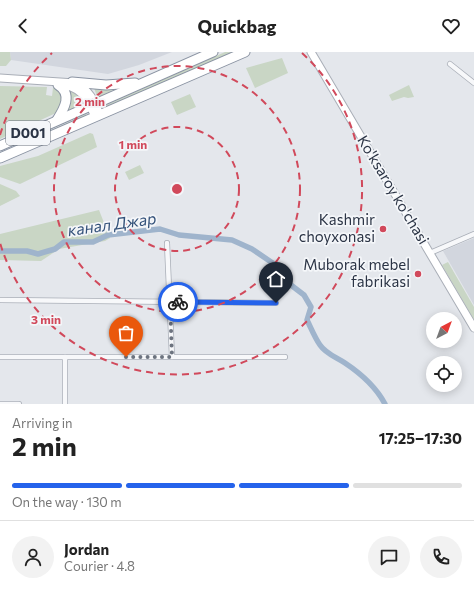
<!DOCTYPE html>
<meta charset="utf-8">
<style>
:root{--surface:#fff;--page:#f2f2f2;--text:#222;--muted:#767676;--line:#e0e0e0;--accent:#2563eb}
body{margin:0;font-family:Commissioner,sans-serif;background:var(--page);color:var(--text);height:100vh;display:flex;flex-direction:column;font-size:15px;white-space:nowrap}
*{box-sizing:border-box;margin:0}
p{font-size:13px;color:var(--muted)}
.icon{flex:none;width:22px;height:22px;fill:none;stroke:currentColor;stroke-width:2;stroke-linecap:round;stroke-linejoin:round}
.map{position:relative;height:352px;overflow:hidden}
.side{display:flex;flex-direction:column;background:var(--surface);flex:1}
.side>*{flex:none}
.needle{width:26px;rotate:41deg}
.buttons{position:absolute;left:426px;top:260px;display:grid;gap:8px}
.buttons a{display:grid;place-items:center;width:36px;height:36px;border-radius:50%;background:var(--surface);box-shadow:0 2px 10px #0003;font-size:20px}
.pin{position:absolute;display:grid;place-items:center;width:34px;height:34px;color:#fff;margin:-41px -17px;border-radius:50% 50% 50% 0;rotate:-45deg;box-shadow:0 0 4px #0007}
.pin .icon{rotate:45deg}
.courier{position:absolute;display:grid;place-items:center;width:40px;height:40px;margin:-20px;border:3px solid #2563eb;border-radius:50%;background:#fff;color:#222;box-shadow:0 1px 5px #0007}
.headline em{font-style:normal;font-weight:700}
.headline div{display:flex;flex-direction:column-reverse}
.headline{display:flex;align-items:center;justify-content:space-between;height:68px;padding:0 12px}
h1{font-size:26px;font-weight:700;line-height:30px}
.bar{display:grid;grid-template-columns:repeat(4,1fr);gap:6px 4px;align-content:center;height:48px;padding:0 12px}
.bar i{height:5px;border-radius:3px;background:var(--line)}
.bar .current{background:var(--accent)}
.bar p{grid-column:span 4}
.line{display:flex;align-items:center;gap:10px;padding:0 12px;border-top:1px solid var(--line)}
.line div{flex:1}
.round{display:grid;place-items:center;flex:none;width:42px;height:42px;border-radius:21px;background:var(--page)}
header{display:flex;justify-content:space-between;align-items:center;height:52px;padding:0 12px;background:var(--surface);font-size:18px;font-weight:700}
.map>svg:first-child{display:block}
.built{fill:#d2d6de}
.green{fill:#c9d6c5}
.lines{fill:none;stroke-linecap:round;stroke-linejoin:round}
.canal{stroke:#9fb4cc;stroke-width:5.5}
.street-casing{stroke:#a9aeb7;stroke-width:6}
.secondary-casing{stroke:#a9aeb7;stroke-width:9}
.highway-casing{stroke:#8b94a3;stroke-width:11}
.street{stroke:#f7f8fa;stroke-width:4.5}
.secondary{stroke:#fff;stroke-width:7}
.highway{stroke:#fff;stroke-width:9}
.done{stroke:#6c737f;stroke-width:4;stroke-dasharray:0 7.2}
.route{stroke:#2563eb;stroke-width:5}
.ring{fill:none;stroke:#d1495b;stroke-width:2;stroke-dasharray:7 5}
.poi-dot{fill:#d1495b;stroke:#f4f6f9;stroke-width:1.5}
.labels{text-anchor:middle;stroke-width:3.5;stroke-linejoin:round;paint-order:stroke}
.shield{fill:#f4f6f9;stroke:#676e7b;stroke-width:1}
.shield-label{font-size:14px;font-weight:bold;fill:#2b3445}
.street-label{font-size:15px;fill:#2b3445;stroke:#f4f6f9}
.poi-label{font-size:15px;fill:#2b3445;stroke:#f4f6f9;text-anchor:end}
.water-label{font-size:16px;font-style:italic;fill:#34527a;stroke:#f4f6f9}
.centre{fill:#d1495b;stroke:#f4f6f9;stroke-width:2}
.ring-label{font-size:12px;text-anchor:middle;font-weight:bold;fill:#d1495b;stroke:#f4f6f9;stroke-width:3.5;stroke-linejoin:round;paint-order:stroke}
</style>
<header><svg class="icon" aria-label="back" viewBox="0 0 24 24"><path d="M15 5l-7 7 7 7"/></svg>Quickbag<svg class="icon" aria-label="heart" viewBox="0 0 24 24"><path d="M12 20l-8-8c-3-5 5-10 8-4 3-6 11-1 8 4z"/></svg></header>
<div class="map">
<svg width="474" height="352" viewBox="0 0 474 352">
<rect width="100%" height="100%" fill="#e4e7ec"/>
<g class="built">
<polygon points="10,0 172,0 139,13 108,22 11,8"/>
<polygon points="474,186 474,253 443,199"/>
</g>
<g class="green">
<polygon points="0,0 10,0 11,8 6,14 0,14"/>
<polygon points="225,0 233,0 103,58 102,55"/>
<polygon points="282,6 288,21 255,36 246,16"/>
<polygon points="409,33 414,45 408,46 404,45 392,49 389,43"/>
<polygon points="0,34 47,35 46,43 52,44 53,36 58,38 61,41 62,50 58,60 0,87"/>
<polygon points="94,36 116,39 98,47"/>
<polygon points="68,37 76,40 83,54 66,59"/>
<polygon points="190,42 196,55 177,63 171,50"/>
<polygon points="86,62 87,64 8,98"/>
<polygon points="90,81 93,82 97,95 20,132 0,125 0,114 38,104"/>
<polygon points="140,113 144,121 129,128 125,120"/>
<polygon points="0,132 16,139 20,144 0,154"/>
<polygon points="99,158 110,186 105,189 59,197 41,209 0,208 0,182"/>
<polygon points="448,210 474,255 474,268 442,213"/>
</g>
<g class="lines">
<path class="canal" d="M 0,199 L 27,199 L 38,202 L 55,197 L 64,190 L 93,190 L 108,183 L 160,177 L 179,183 L 232,188 L 252,197 L 277,214 L 287,230 L 304,243 L 311,255 L 307,268 C 311,276 315,286 320,293 C 326,302 336,305 345,311 C 360,321 376,335 385,352"/>
<defs>
<g id="street">
<polyline points="450,12 474,31"/>
<polyline points="167,191 172,305"/>
<polyline points="430,201 474,182"/>
<polyline points="0,248 276,251"/>
<polyline points="0,305 285,305"/>
<polyline points="0,352 19,352"/>
<polyline points="65,352 65,305"/>
</g>
<g id="secondary">
<polyline points="311,0 474,276"/>
<path d="M 0,26 L 75,31 C 89,37 95,49 100,63"/>
<path d="M 67,34 C 83,37 89,51 95,65"/>
</g>
<g id="highway">
<polyline points="72,30 106,33 135,31"/>
<path d="M 57,68 C 64,57 73,42 58,33"/>
<polyline points="0,94 213,0"/>
<polyline points="0,106 245,0"/>
</g>
</defs>
<use href="#street" class="street-casing"/>
<use href="#secondary" class="secondary-casing"/>
<use href="#highway" class="highway-casing"/>
<use href="#street" class="street"/>
<use href="#secondary" class="secondary"/>
<use href="#highway" class="highway"/>
</g>
<g class="lines">
<polyline class="done" points="126,305 172,305 170,250 178,250"/>
<polyline class="route" points="178,250 276,251"/>
</g>
<g class="ring">
<circle cx="177" cy="137" r="62"/>
<circle cx="177" cy="137" r="123"/>
<path d="M0 83A185 185 0 0 1 52 1M302 1A185 185 0 1 1 0 191"/>
</g>
<g class="poi-dot">
<circle cx="383" cy="177" r="4"/>
<circle cx="418" cy="222" r="4"/>
</g>
<g class="labels">
<rect class="shield" x="6" y="69" width="44" height="24" rx="3"/>
<g class="shield-label">
<text x="28" y="86">D001</text>
</g>
<g class="street-label">
<text transform="translate(393 138) rotate(59)" y="5">Ko'ksaroy ko'chasi</text>
</g>
<g class="poi-label">
<text x="375" y="173">Kashmir<tspan x="375" dy="17">choyxonasi</tspan></text>
<text x="410" y="218">Muborak mebel<tspan x="410" dy="17">fabrikasi</tspan></text>
</g>
<g class="water-label">
<text transform="translate(112 172) rotate(-8)" y="6">канал Джар</text>
</g>
</g>
<circle cx="177" cy="137" r="6" class="centre"/>
<g class="ring-label">
<text x="90" y="54">2 min</text>
<text x="133" y="97">1 min</text>
<text x="46" y="272">3 min</text>
</g>
</svg>
<div class="buttons">
<a><svg class="needle" viewBox="-14 -14 28 28"><path d="M0-13l5 13h-10z" fill="#e53935"/><path d="M0 13l5-13h-10z" fill="#767676"/></svg></a>
<a><svg class="icon" aria-label="locate" viewBox="0 0 24 24"><circle cx="12" cy="12" r="6"/><path d="M12 2v4M12 18v4M2 12h4M18 12h4"/></svg></a>
</div>
<div class="pin" style="left:126px;top:305px;background:#ea580c"><svg class="icon" aria-label="bag" viewBox="0 0 24 24"><path d="M5 8h14l-1 12H6zM9 8a3 3 0 0 1 6 0"/></svg></div>
<div class="pin" style="left:276px;top:251px;background:#1f2937"><svg class="icon" aria-label="home" viewBox="0 0 24 24"><path d="M3 11l9-7 9 7M6 9v11h12V9"/></svg></div>
<div class="courier" style="left:178px;top:250px"><svg class="icon" aria-label="bike" viewBox="0 0 24 24"><circle cx="6" cy="16" r="4"/><circle cx="18" cy="16" r="4"/><path d="M6 16l4-8h5l3 8M10 8l3 8H6M13 5h3"/></svg></div>
</div>
<section class="side">
<div class="headline"><div><h1>2 min</h1><p>Arriving in</p></div><em>17:25–17:30</em></div>
<div class="bar"><i class="current"></i><i class="current"></i><i class="current"></i><i></i><p>On the way · 130 m</p></div>
<div class="line" style="height:72px"><a class="round"><svg class="icon" aria-label="person" viewBox="0 0 24 24"><circle cx="12" cy="8" r="4"/><path d="M4 21q1-7 8-7t8 7"/></svg></a><div><b>Jordan</b><p>Courier · 4.8</p></div><a class="round"><svg class="icon" aria-label="chat" viewBox="0 0 24 24"><path d="M4 5h16v11H9l-5 4z"/></svg></a><a class="round"><svg class="icon" aria-label="phone" viewBox="0 0 24 24"><path d="M5 4h4l2 5-3 2q2 4 5 5l2-3 5 2v4C11 20 4 13 5 4z"/></svg></a></div>
</section>
